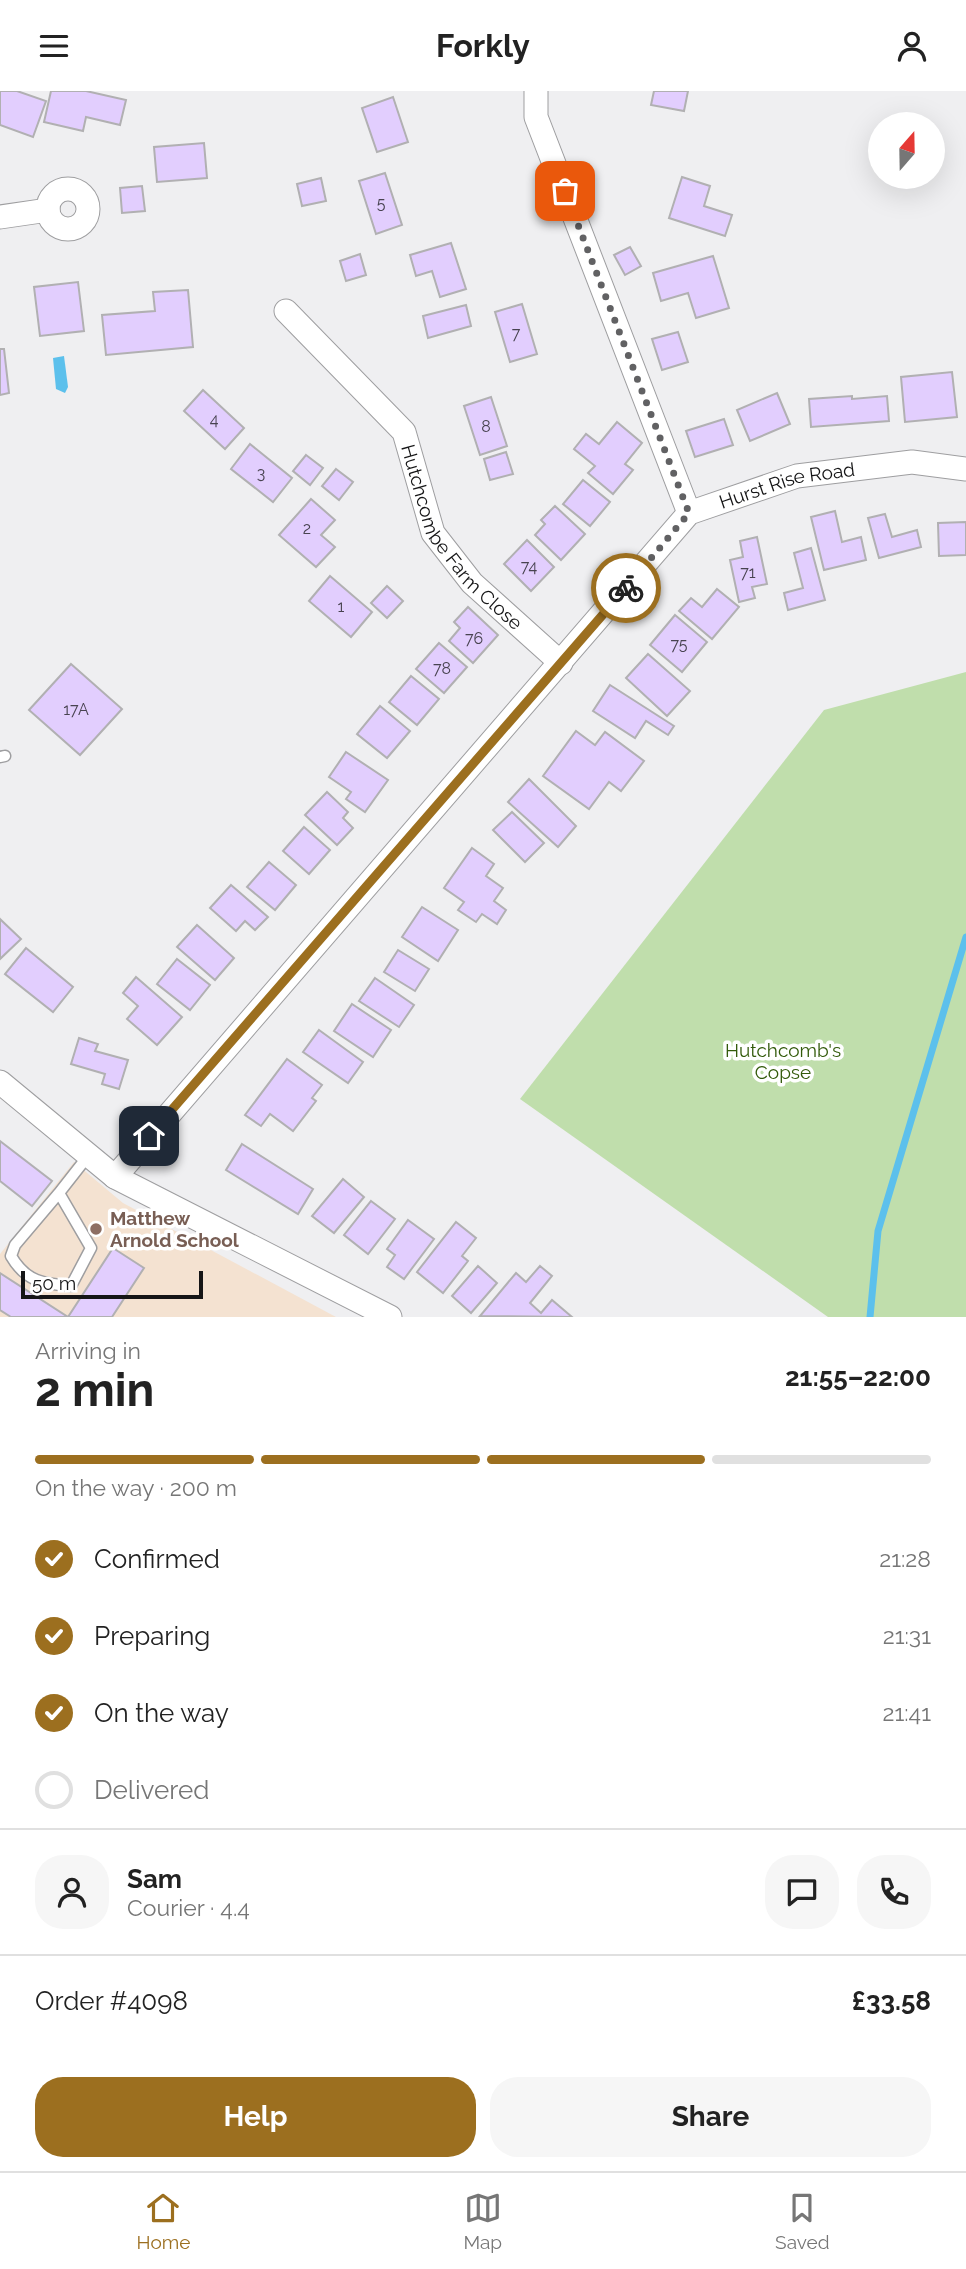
<!DOCTYPE html>
<meta charset="utf-8">
<style>
:root{--surface:#fff;--page:#f6f6f6;--text:#222;--muted:#767676;--line:#e0e0e0;--accent:#9c6f1f}
body{margin:0;font-family:Raleway,sans-serif;background:var(--page);color:var(--text);height:100vh;display:flex;flex-direction:column;font-size:26px;white-space:nowrap}
*{box-sizing:border-box;margin:0}
p{font-size:23px;color:var(--muted)}
.icon{flex:none;width:38px;height:38px;fill:none;stroke:currentColor;stroke-width:2;stroke-linecap:round;stroke-linejoin:round}
.map{position:relative;height:1226px;overflow:hidden}
.details{display:flex;flex-direction:column;background:var(--surface);flex:1}
.details>*{flex:none}
.needle{width:46px;rotate:20deg}
.controls{position:absolute;left:868px;top:21px;display:grid;gap:14px}
.controls a{display:grid;place-items:center;width:77px;height:77px;border-radius:50%;background:var(--surface);box-shadow:0 7px 28px #0002;font-size:35px}
.scale{position:absolute;left:21px;bottom:18px;width:182px;box-sizing:border-box;padding-left:7px;border:4px solid #151516;border-top:0;font-size:19px;line-height:24px;white-space:nowrap;color:#151516;-webkit-text-stroke:5px #fff;paint-order:stroke}
.pin{position:absolute;display:grid;place-items:center;width:60px;height:60px;color:#fff;margin:-30px;border-radius:14px;box-shadow:0 4px 10px #0006}
.courier{position:absolute;display:grid;place-items:center;width:70px;height:70px;margin:-35px;border:5px solid #9c6f1f;border-radius:50%;background:#fff;color:#222;box-shadow:0 2px 9px #0007}
.summary em{font-style:normal;font-weight:700}
.summary div{display:flex;flex-direction:column-reverse}
.summary{display:flex;align-items:center;justify-content:space-between;height:119px;padding:0 35px}
h1{font-size:46px;font-weight:700;line-height:52px}
.bar{display:grid;grid-template-columns:repeat(4,1fr);gap:10px 7px;align-content:center;height:84px;padding:0 35px}
.bar i{height:9px;border-radius:5px;background:var(--line)}
.bar .selected{background:var(--accent)}
.bar p{grid-column:span 4}
.line{display:flex;align-items:center;gap:18px;padding:0 35px;border-top:2px solid var(--line)}
.line div{flex:1}
.round{display:grid;place-items:center;flex:none;width:74px;height:74px;border-radius:28px;background:var(--page)}
ol{padding:0 35px;list-style:none}
li{display:flex;align-items:center;gap:21px;height:77px}
li p{margin-inline-start:auto}
li .icon{padding:7px;border-radius:50%;background:var(--accent);color:#fff;stroke-width:4}
li:last-child{color:var(--muted)}
li i{width:38px;height:38px;border:4px solid var(--line);border-radius:50%}
.action{display:flex;gap:14px;margin-top:auto;padding:14px 35px}
.action a{flex:1;height:80px;border-radius:28px;background:var(--accent);color:#fff;font-size:28px;font-weight:700;line-height:80px;text-align:center}
.action a+a{background:var(--page);color:var(--text)}
header{display:flex;justify-content:space-between;align-items:center;height:91px;padding:0 35px;background:var(--surface);font-size:32px;font-weight:700}
.tab-bar{display:flex;justify-content:space-around;align-items:center;height:98px;border-top:2px solid var(--line);background:var(--surface);font-size:19px;color:var(--muted)}
.tab-bar a{display:grid;justify-items:center;gap:4px}
.tab-bar .selected{color:var(--accent)}
.map>svg:first-child{display:block}
.education{fill:#f4e2d1}
.green{fill:#c0deac}
.water{fill:#5cc0ec}
.lines{fill:none;stroke-linecap:round;stroke-linejoin:round}
.stream{stroke:#5cc0ec;stroke-width:7}
.building{fill:#e2cefe;stroke:#b1b0b2;stroke-width:2}
.lane-casing{stroke:#9e9ea0;stroke-width:13}
.street-casing{stroke:#9e9ea0;stroke-width:25}
.lane{stroke:#fff;stroke-width:10}
.street{stroke:#fff;stroke-width:23}
.done{stroke:#616163;stroke-width:7;stroke-dasharray:0 12.6}
.route{stroke:#9c6f1f;stroke-width:9}
.education-dot{fill:#8d6e63;stroke:#fff;stroke-width:2.5}
.labels{text-anchor:middle;stroke-width:7;stroke-linejoin:round;paint-order:stroke}
.number-label{font-size:16px;fill:#484350}
.street-label{font-size:19px;fill:#151516;stroke:#fff}
.park-label{font-size:19px;fill:#325a0a;stroke:#fff}
.education-label{font-size:19px;font-weight:bold;fill:#785e54;stroke:#fff;text-anchor:start}
</style>
<header><svg class="icon" aria-label="menu" viewBox="0 0 24 24"><path d="M4 6h16M4 12h16M4 18h16"/></svg>Forkly<svg class="icon" aria-label="person" viewBox="0 0 24 24"><circle cx="12" cy="8" r="4"/><path d="M4 21q1-7 8-7t8 7"/></svg></header>
<div class="map">
<svg width="966" height="1226" viewBox="0 0 966 1226">
<rect width="100%" height="100%" fill="#efeff1"/>
<polygon class="education" points="74,1071 123,1112 336,1226 0,1226 0,1163"/>
<polygon class="green" points="966,581 966,1226 828,1226 520,1008 824,619"/>
<polygon class="water" points="64,265 68,296 65,302 56,298 53,267"/>
<g class="lines">
<polyline class="stream" points="870,1226 878,1140 966,846"/>
</g>
<g class="building">
<polygon points="0,0 17,0 46,10 33,46 0,34"/>
<polygon points="51,0 86,0 126,9 120,34 86,26 83,40 44,31"/>
<polygon points="654,0 688,0 684,20 651,14"/>
<polygon points="393,6 408,51 377,61 362,17"/>
<polygon points="204,52 207,87 157,91 154,56"/>
<polygon points="385,82 402,134 376,143 359,90"/>
<polygon points="682,86 710,95 704,115 732,124 725,145 669,127"/>
<polygon points="321,87 326,110 302,115 297,93"/>
<polygon points="142,95 145,120 122,122 120,97"/>
<polygon points="451,152 466,198 440,206 432,180 416,185 410,164"/>
<polygon points="630,156 641,175 625,184 614,164"/>
<polygon points="360,163 366,184 346,190 340,170"/>
<polygon points="713,165 729,217 696,227 688,202 661,210 653,182"/>
<polygon points="78,191 84,240 40,245 34,196"/>
<polygon points="188,199 193,256 106,264 102,224 155,220 153,201"/>
<polygon points="522,213 537,263 510,271 495,221"/>
<polygon points="466,214 471,235 428,247 423,225"/>
<polygon points="678,241 688,271 662,279 652,248"/>
<polygon points="0,258 4,258 9,302 0,304"/>
<polygon points="952,281 957,326 905,331 901,286"/>
<polygon points="203,299 244,337 225,358 184,320"/>
<polygon points="777,302 790,333 750,350 737,319"/>
<polygon points="852,305 852,308 887,305 889,330 811,336 809,308"/>
<polygon points="491,306 507,355 480,364 464,315"/>
<polygon points="724,328 733,354 695,366 686,340"/>
<polygon points="617,331 642,352 625,373 633,379 613,403 588,382 595,375 574,358 586,343 599,353"/>
<polygon points="250,353 292,387 273,411 231,378"/>
<polygon points="506,361 513,383 490,389 484,368"/>
<polygon points="306,364 323,377 310,394 293,380"/>
<polygon points="336,378 353,391 339,409 322,395"/>
<polygon points="583,389 610,411 590,435 563,413"/>
<polygon points="311,408 335,429 321,444 335,456 316,476 279,444"/>
<polygon points="555,415 585,443 561,469 535,444 545,433 541,429"/>
<polygon points="835,420 842,451 861,446 866,469 824,479 811,426"/>
<polygon points="885,423 892,446 917,439 921,456 879,467 868,427"/>
<polygon points="966,431 966,464 939,465 938,432"/>
<polygon points="757,446 767,493 752,496 755,507 739,511 730,469 743,466 740,450"/>
<polygon points="527,449 554,476 531,500 504,473"/>
<polygon points="811,457 825,509 788,519 784,502 803,497 794,462"/>
<polygon points="330,485 372,521 351,546 309,510"/>
<polygon points="387,495 403,510 387,527 371,512"/>
<polygon points="717,498 739,516 712,548 679,520 691,507 702,516"/>
<polygon points="468,516 498,544 473,572 449,550 460,537 454,531"/>
<polygon points="675,524 707,551 682,581 650,554"/>
<polygon points="439,552 467,576 444,602 416,578"/>
<polygon points="648,563 690,600 667,625 626,587"/>
<polygon points="71,573 122,618 80,664 29,619"/>
<polygon points="411,585 439,608 417,634 389,611"/>
<polygon points="610,594 674,635 668,644 646,630 635,647 593,620"/>
<polygon points="380,615 410,640 387,667 357,643"/>
<polygon points="576,640 595,654 605,641 644,670 621,700 609,691 589,718 543,685"/>
<polygon points="346,661 388,689 365,721 346,708 351,701 329,686"/>
<polygon points="529,688 576,735 558,756 508,711"/>
<polygon points="327,701 348,721 343,727 353,737 337,754 305,724"/>
<polygon points="512,721 544,752 525,771 493,739"/>
<polygon points="304,736 330,759 309,783 283,760"/>
<polygon points="472,757 494,773 486,785 503,797 494,810 506,819 497,833 482,823 476,831 458,819 464,811 444,797"/>
<polygon points="269,771 296,794 275,819 247,796"/>
<polygon points="231,794 268,826 255,839 245,830 236,840 210,817"/>
<polygon points="422,816 458,839 438,870 402,846"/>
<polygon points="0,828 21,848 0,868"/>
<polygon points="197,834 234,867 215,889 177,856"/>
<polygon points="26,857 73,896 53,921 5,883"/>
<polygon points="398,859 429,878 415,900 384,881"/>
<polygon points="177,868 210,894 190,919 157,893"/>
<polygon points="136,886 182,926 157,954 127,928 138,915 123,902"/>
<polygon points="375,887 414,914 399,936 359,910"/>
<polygon points="352,913 391,939 373,966 334,940"/>
<polygon points="319,939 363,971 348,992 303,961"/>
<polygon points="79,947 98,953 95,960 128,969 119,998 102,993 105,983 71,973"/>
<polygon points="287,968 322,994 312,1007 316,1010 293,1040 270,1023 261,1035 245,1024"/>
<polygon points="0,1050 52,1090 32,1115 0,1090"/>
<polygon points="242,1053 313,1098 298,1123 226,1079"/>
<polygon points="343,1088 364,1106 334,1142 312,1125"/>
<polygon points="371,1110 395,1128 368,1163 344,1144"/>
<polygon points="408,1129 434,1148 404,1188 387,1176 395,1164 387,1158"/>
<polygon points="456,1131 476,1147 462,1165 468,1170 443,1202 417,1181"/>
<polygon points="113,1157 144,1177 112,1226 68,1226"/>
<polygon points="478,1175 497,1192 471,1222 452,1205"/>
<polygon points="540,1175 552,1185 530,1212 541,1222 552,1209 572,1226 480,1225 516,1182 526,1191"/>
<polygon points="0,1182 68,1226 11,1226 0,1219"/>
</g>
<g class="lines">
<defs>
<g id="lane">
<polyline points="0,666 5,665"/>
<path d="M 59,1102 L 15,1154 L 11,1165 C 26,1191 44,1193 71,1195 L 91,1157 L 59,1102 L 88,1065"/>
</g>
<g id="street">
<polyline points="536,0 536,26 689,422"/>
<circle cx="68" cy="118" r="20"/>
<polyline points="0,126 48,119"/>
<path id="s1" d="M 286,220 L 404,341 L 433,442 L 472,492 L 561,572"/>
<polyline points="0,991 115,1086 390,1226"/>
<path id="s2" d="M 115,1086 L 689,422 L 797,385 L 912,371 L 966,378"/>
</g>
</defs>
<use href="#lane" class="lane-casing"/>
<use href="#street" class="street-casing"/>
<use href="#lane" class="lane"/>
<use href="#street" class="street"/>
</g>
<g class="lines">
<polyline class="done" points="565,100 689,422 626,497"/>
<polyline class="route" points="149,1045 626,497"/>
</g>
<circle class="education-dot" cx="96" cy="1138" r="7"/>
<g class="labels">
<g class="number-label">
<text x="381" y="118">5</text>
<text x="516" y="248">7</text>
<text x="214" y="334">4</text>
<text x="486" y="341">8</text>
<text x="261" y="388">3</text>
<text x="307" y="443">2</text>
<text x="529" y="481">74</text>
<text x="748" y="487">71</text>
<text x="341" y="521">1</text>
<text x="474" y="553">76</text>
<text x="679" y="559">75</text>
<text x="442" y="583">78</text>
<text x="76" y="624">17A</text>
</g>
<g class="street-label">
<text dy="7" stroke="none"><textPath href="#s2" startOffset="980">Hurst Rise Road</textPath></text>
<text dy="7" stroke="none"><textPath href="#s1" startOffset="292">Hutchcombe Farm Close</textPath></text>
</g>
<g class="park-label">
<text x="783" y="966">Hutchcomb's<tspan x="783" dy="22">Copse</tspan></text>
</g>
<g class="education-label">
<text x="110" y="1134">Matthew<tspan x="110" dy="22">Arnold School</tspan></text>
</g>
</g>
</svg>
<div class="controls">
<a><svg class="needle" viewBox="-14 -14 28 28"><path d="M0-13l5 13h-10z" fill="#e53935"/><path d="M0 13l5-13h-10z" fill="#767676"/></svg></a>
</div>
<div class="scale">50 m</div>
<div class="pin" style="left:565px;top:100px;background:#ea580c"><svg class="icon" aria-label="bag" viewBox="0 0 24 24"><path d="M5 8h14l-1 12H6zM9 8a3 3 0 0 1 6 0"/></svg></div>
<div class="pin" style="left:149px;top:1045px;background:#1f2937"><svg class="icon" aria-label="home" viewBox="0 0 24 24"><path d="M3 11l9-7 9 7M6 9v11h12V9"/></svg></div>
<div class="courier" style="left:626px;top:497px"><svg class="icon" aria-label="bike" viewBox="0 0 24 24"><circle cx="6" cy="16" r="4"/><circle cx="18" cy="16" r="4"/><path d="M6 16l4-8h5l3 8M10 8l3 8H6M13 5h3"/></svg></div>
</div>
<section class="details">
<div class="summary"><div><h1>2 min</h1><p>Arriving in</p></div><em>21:55–22:00</em></div>
<div class="bar"><i class="selected"></i><i class="selected"></i><i class="selected"></i><i></i><p>On the way · 200 m</p></div>
<ol>
<li><svg class="icon" aria-label="check" viewBox="0 0 24 24"><path d="M5 12l5 5 9-10"/></svg>Confirmed<p>21:28</p></li>
<li><svg class="icon" aria-label="check" viewBox="0 0 24 24"><path d="M5 12l5 5 9-10"/></svg>Preparing<p>21:31</p></li>
<li><svg class="icon" aria-label="check" viewBox="0 0 24 24"><path d="M5 12l5 5 9-10"/></svg>On the way<p>21:41</p></li>
<li><i></i>Delivered</li>
</ol>
<div class="line" style="height:126px"><a class="round"><svg class="icon" aria-label="person" viewBox="0 0 24 24"><circle cx="12" cy="8" r="4"/><path d="M4 21q1-7 8-7t8 7"/></svg></a><div><b>Sam</b><p>Courier · 4.4</p></div><a class="round"><svg class="icon" aria-label="chat" viewBox="0 0 24 24"><path d="M4 5h16v11H9l-5 4z"/></svg></a><a class="round"><svg class="icon" aria-label="phone" viewBox="0 0 24 24"><path d="M5 4h4l2 5-3 2q2 4 5 5l2-3 5 2v4C11 20 4 13 5 4z"/></svg></a></div>
<div class="line" style="height:91px"><div>Order #4098</div><b>£33.58</b></div>
<div class="action"><a>Help</a><a>Share</a></div>
</section>
<nav class="tab-bar">
<a class="selected"><svg class="icon" aria-label="home" viewBox="0 0 24 24"><path d="M3 11l9-7 9 7M6 9v11h12V9"/></svg>Home</a>
<a><svg class="icon" aria-label="map" viewBox="0 0 24 24"><path d="M3 6l6-2 6 2 6-2v14l-6 2-6-2-6 2zM9 4v14M15 6v14"/></svg>Map</a>
<a><svg class="icon" aria-label="saved" viewBox="0 0 24 24"><path d="M7 4h10v16l-5-4-5 4z"/></svg>Saved</a>
</nav>
